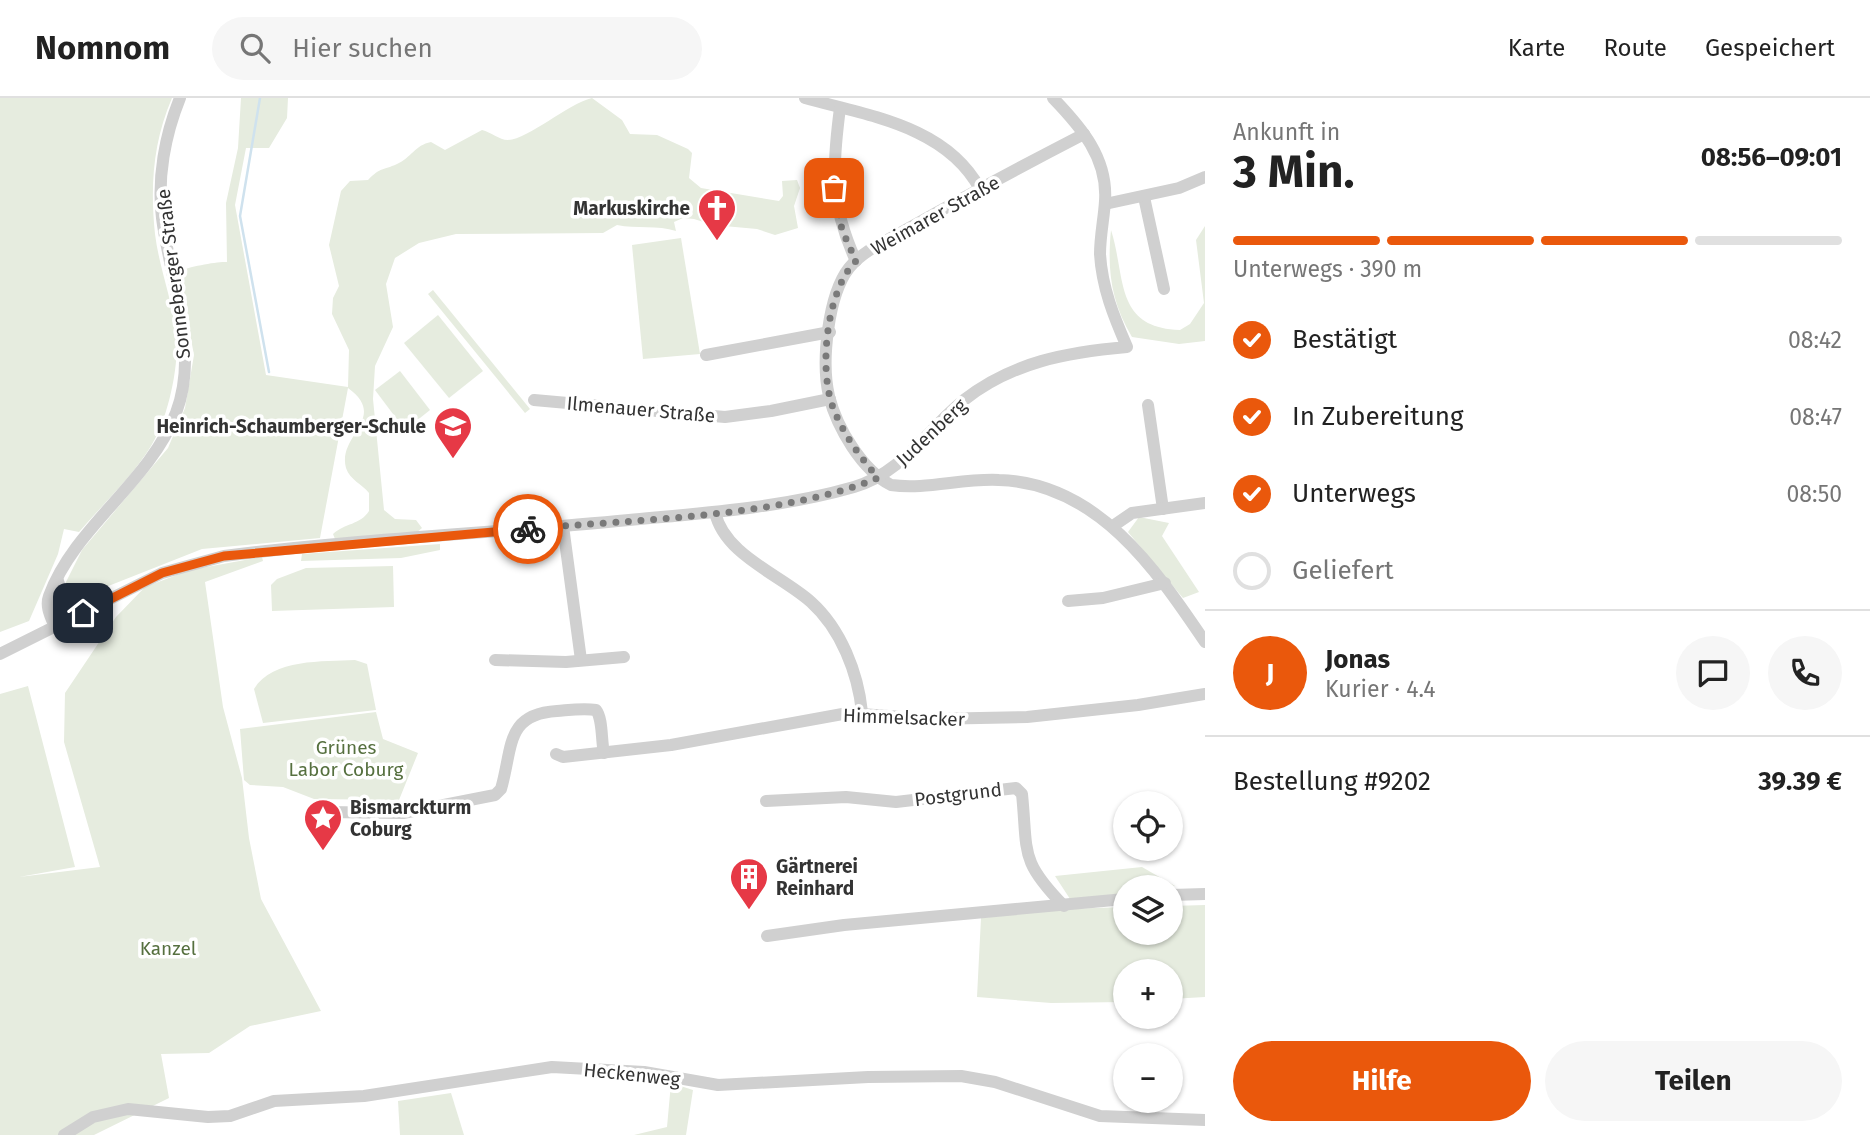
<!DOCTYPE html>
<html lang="de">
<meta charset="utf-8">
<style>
:root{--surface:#fff;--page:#f6f6f6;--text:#222;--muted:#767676;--line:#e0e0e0;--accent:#ea580c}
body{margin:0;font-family:"Fira Sans",sans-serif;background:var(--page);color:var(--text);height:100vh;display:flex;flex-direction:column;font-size:26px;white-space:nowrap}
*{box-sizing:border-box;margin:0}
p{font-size:23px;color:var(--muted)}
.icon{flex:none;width:38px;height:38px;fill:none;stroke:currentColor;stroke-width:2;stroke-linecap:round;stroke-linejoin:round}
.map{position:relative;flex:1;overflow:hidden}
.drawer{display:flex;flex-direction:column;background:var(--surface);width:665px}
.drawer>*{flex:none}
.buttons{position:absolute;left:1113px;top:693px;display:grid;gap:14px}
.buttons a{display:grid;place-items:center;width:70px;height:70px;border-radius:50%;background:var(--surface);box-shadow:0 2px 5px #0004;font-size:35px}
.pin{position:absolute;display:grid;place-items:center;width:60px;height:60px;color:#fff;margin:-30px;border-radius:14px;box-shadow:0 4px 10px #0006}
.courier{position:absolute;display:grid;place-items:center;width:70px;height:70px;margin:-35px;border:5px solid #ea580c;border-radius:50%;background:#fff;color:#222;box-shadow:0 2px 9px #0007}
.headline em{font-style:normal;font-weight:700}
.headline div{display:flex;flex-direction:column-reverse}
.headline{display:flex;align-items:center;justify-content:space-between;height:119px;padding:0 28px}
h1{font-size:46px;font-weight:700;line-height:52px}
.bar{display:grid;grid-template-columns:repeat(4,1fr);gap:10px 7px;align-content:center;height:84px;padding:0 28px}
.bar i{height:9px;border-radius:5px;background:var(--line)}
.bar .on{background:var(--accent)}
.bar p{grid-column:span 4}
.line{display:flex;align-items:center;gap:18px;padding:0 28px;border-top:2px solid var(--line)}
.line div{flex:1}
.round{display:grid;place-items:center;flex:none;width:74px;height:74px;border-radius:37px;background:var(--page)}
ol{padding:0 28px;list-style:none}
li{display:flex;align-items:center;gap:21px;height:77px}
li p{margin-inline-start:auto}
li .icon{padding:7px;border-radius:50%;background:var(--accent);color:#fff;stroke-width:4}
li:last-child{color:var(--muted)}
li i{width:38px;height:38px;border:4px solid var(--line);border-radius:50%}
.action{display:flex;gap:14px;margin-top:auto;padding:14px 28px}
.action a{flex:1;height:80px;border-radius:42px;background:var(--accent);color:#fff;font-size:28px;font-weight:700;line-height:80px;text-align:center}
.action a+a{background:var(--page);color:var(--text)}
header{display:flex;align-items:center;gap:42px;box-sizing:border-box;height:98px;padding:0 35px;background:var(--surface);border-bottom:2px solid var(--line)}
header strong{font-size:33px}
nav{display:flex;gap:38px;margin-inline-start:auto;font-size:24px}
.search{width:490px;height:63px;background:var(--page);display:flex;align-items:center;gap:18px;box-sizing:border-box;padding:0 24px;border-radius:38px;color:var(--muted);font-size:26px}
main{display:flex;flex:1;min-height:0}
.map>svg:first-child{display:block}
.green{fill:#e6ecdf}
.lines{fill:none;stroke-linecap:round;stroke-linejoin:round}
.stream{stroke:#cfe2ee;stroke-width:2.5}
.minor{stroke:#d0d0d0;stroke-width:12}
.done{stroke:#7a7a7a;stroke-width:7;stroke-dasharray:0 12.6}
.route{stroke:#ea580c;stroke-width:9}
.labels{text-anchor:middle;stroke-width:7;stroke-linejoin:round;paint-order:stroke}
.poi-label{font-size:19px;font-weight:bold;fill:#333;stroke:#fff;text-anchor:end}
.street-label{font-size:19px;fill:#333;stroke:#fff}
.park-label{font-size:19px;fill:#56703f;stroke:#fff}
</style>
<header>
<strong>Nomnom</strong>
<div class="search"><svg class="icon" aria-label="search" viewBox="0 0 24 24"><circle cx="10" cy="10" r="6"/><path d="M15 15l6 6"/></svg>Hier suchen</div>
<nav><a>Karte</a><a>Route</a><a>Gespeichert</a></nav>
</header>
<main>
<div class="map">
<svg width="1205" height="1037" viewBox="0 0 1205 1037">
<rect width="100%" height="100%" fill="#fff"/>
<g class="green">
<path d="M 0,0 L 172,0 C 153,44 150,88 155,136 C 159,169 172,201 176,235 C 180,266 168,321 151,348 C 132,379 103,406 79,434 L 64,431 L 58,456 L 29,523 L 0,534 Z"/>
<path d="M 241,0 L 288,0 L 287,20 L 269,50 L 246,50 L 235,107 L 266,277 L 348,289 L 349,252 L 332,216 L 333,200 L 339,188 L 329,147 L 341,93 L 350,83 L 368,82 C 382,68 382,73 397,66 C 411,60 415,47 431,44 L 445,52 L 482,32 C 491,34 499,42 508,42 C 529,41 567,6 592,0 L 622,22 L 630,36 L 657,37 L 688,51 L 692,55 L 689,80 L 701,90 L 779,103 L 783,98 L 782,83 L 797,82 L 800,90 L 794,108 L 798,130 L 775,137 L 757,131 L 713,127 L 694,121 L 683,120 L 674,124 L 676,133 C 658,127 636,131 617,127 L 603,135 L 456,136 L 419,145 L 395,160 L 386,186 L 393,229 L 375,268 L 373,301 L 384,412 L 395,421 L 416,422 L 422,430 L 416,435 L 335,441 L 333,436 C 345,425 360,427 369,413 L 369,395 C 362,386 350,382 346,370 C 337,337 389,320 348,290 L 320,440 L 202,451 L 78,500 L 69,495 L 65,486 L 82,452 L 168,350 L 185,310 L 194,257 L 178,173 C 189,169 218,163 227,164 L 226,105 L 238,50 Z"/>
<path d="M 1205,128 L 1205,243 L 1179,246 L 1132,239 C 1111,204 1107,172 1111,132 C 1126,179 1114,230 1180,232 L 1190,226 L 1204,205 L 1196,142 Z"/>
<polygon points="681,140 700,256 643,261 632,147"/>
<polygon points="433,192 530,311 525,315 428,196"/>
<polygon points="438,217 483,273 449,300 404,245"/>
<polygon points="400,273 430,312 405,332 375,292"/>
<polygon points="1139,419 1169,425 1162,438 1199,494 1183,500 1128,434"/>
<polygon points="440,446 440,452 401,460 301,463 302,456"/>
<polygon points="262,459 263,463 205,484 223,609 242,680 249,740 261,801 321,913 250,928 209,955 161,956 169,1000 94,1037 0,1037 0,596 28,588 75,769 19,779 100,769 64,644 65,595 116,519 145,489 190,472"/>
<polygon points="393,468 394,509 272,513 271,487 277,481 306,470"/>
<path d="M 355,562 L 367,566 L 376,612 L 263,625 L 254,591 C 273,560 323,564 355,562 Z"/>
<polygon points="376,614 383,641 418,655 399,702 314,701 283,689 250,687 244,682 240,631"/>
<polygon points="1142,769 1175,788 1125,789 1125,797 1072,804 1055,778"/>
<polygon points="1205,807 1205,899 1171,901 1171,873 1125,873 1125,904 1051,905 977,899 981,820 1065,811 1125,809 1125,835 1171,835 1171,808"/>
<polygon points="671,985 693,992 686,1037 634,1037 667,1029"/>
<polygon points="451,995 464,1037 400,1037 398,1003"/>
</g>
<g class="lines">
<polyline class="stream" points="260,0 240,118 269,274"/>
<g class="minor">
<path d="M 805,0 C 869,18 946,28 980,91"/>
<path d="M 840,10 C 832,71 830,106 856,163"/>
<path d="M 1084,36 C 1026,66 968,97 911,129 C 891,141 864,151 849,170 C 828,197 821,264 829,298 C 837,330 862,372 891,387 C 926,392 963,380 999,382 C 1097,385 1155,470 1205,544"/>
<polyline points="1144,99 1164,191"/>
<polyline points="1105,106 1179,90 1205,79"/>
<polyline points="706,257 830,234"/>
<polyline points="534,302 725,319 771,313 830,301"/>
<polyline points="1148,307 1163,411"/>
<path d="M 715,414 C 724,457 781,477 811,504 C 841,531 858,575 862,614"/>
<polyline points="563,428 581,562"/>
<polyline points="1113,428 1132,415 1205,405"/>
<polyline points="58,483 63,500 67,504 101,501"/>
<polyline points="1068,503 1103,500 1165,485"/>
<path d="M 55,529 C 51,519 45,509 49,498 C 75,428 149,385 176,315 C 200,252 170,183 162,120 C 157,80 165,37 180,0"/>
<path d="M 0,556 L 162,475 L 224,458 C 358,441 494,435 629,422 C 704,415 781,410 854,389 C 902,375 927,332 964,302 C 1012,264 1068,254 1127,249 C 1114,219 1102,190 1100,156 C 1100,138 1104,120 1105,103 C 1108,60 1081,29 1053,0"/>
<polyline points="495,562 566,564 624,559"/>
<polyline points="556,656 563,659 671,647 848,615 929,621 1027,619 1138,607 1205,596"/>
<path d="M 766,703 L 846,699 L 896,704 L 1016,690 L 1022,696 C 1028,755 1019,762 1064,808"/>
<path d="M 325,714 L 403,715 L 495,697 L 501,691 C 513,650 505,616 557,613 C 570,612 583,610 596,612 C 603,621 601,642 604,655"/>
<polyline points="1171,797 1205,796"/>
<polyline points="767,838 844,827 1125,801"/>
<polyline points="64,1037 93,1019 128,1011 208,1019 230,1018 274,1003 364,998 552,969 644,974 718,987 868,979 961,978 995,984 1100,1018 1205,1022"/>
</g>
</g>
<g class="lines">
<path class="done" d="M 528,431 C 634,421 780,420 878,380 C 861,360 844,337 834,312 C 818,274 826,192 856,163 L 842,132 L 834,90"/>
<polyline class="route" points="83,515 162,475 224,458 528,431"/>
</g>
<defs>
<symbol id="church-pin" viewBox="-11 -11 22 30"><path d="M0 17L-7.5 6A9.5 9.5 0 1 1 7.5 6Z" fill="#e63946" stroke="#fff"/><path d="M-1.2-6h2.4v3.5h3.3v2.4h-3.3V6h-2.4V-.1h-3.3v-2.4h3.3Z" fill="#fff"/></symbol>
<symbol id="school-pin" viewBox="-11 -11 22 30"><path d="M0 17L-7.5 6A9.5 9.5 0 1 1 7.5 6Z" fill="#e63946" stroke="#fff"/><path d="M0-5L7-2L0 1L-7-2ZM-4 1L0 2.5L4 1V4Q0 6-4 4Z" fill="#fff"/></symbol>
<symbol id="sight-pin" viewBox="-11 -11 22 30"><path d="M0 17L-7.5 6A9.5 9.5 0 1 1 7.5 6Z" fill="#e63946" stroke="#fff"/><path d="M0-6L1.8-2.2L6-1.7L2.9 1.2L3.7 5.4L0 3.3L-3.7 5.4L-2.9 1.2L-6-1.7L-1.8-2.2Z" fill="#fff"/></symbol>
<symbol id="building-pin" viewBox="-11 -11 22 30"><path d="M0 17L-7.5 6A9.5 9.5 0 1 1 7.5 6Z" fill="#e63946" stroke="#fff"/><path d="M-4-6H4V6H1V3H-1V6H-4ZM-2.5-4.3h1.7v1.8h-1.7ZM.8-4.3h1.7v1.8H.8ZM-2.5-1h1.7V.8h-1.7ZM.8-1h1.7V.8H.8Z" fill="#fff"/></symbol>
</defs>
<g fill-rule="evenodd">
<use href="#church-pin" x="695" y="88" width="44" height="60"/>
<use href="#school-pin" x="431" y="306" width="44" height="60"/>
<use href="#sight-pin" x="301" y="698" width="44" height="60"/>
<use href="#building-pin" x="727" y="757" width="44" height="60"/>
</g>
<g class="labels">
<g class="poi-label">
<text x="690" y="117">Markuskirche</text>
<text x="426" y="335">Heinrich-Schaumberger-Schule</text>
<text x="350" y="716" text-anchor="start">Bismarckturm<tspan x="350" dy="22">Coburg</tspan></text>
<text x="776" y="775" text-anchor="start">Gärtnerei<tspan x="776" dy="22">Reinhard</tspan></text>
</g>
<g class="street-label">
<text transform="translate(935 117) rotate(-29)" y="7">Weimarer Straße</text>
<text transform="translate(173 176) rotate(-97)" y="7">Sonneberger Straße</text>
<text transform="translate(641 311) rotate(5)" y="7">Ilmenauer Straße</text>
<text transform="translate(931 334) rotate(-43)" y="7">Judenberg</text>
<text transform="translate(904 619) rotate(2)" y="7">Himmelsacker</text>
<text transform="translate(958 696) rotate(-7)" y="7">Postgrund</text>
<text transform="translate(632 976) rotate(6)" y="7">Heckenweg</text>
</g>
<g class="park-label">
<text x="346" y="656">Grünes<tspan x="346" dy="22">Labor Coburg</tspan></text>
<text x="168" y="857">Kanzel</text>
</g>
</g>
</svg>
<div class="buttons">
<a><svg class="icon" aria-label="locate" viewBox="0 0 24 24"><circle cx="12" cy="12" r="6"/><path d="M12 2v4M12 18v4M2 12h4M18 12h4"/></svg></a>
<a><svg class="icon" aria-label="layers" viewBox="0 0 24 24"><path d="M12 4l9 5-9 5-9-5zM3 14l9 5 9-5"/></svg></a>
<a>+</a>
<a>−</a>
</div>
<div class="pin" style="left:834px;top:90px;background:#ea580c"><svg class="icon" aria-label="bag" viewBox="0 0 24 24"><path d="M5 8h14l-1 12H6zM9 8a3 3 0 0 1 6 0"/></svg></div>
<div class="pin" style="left:83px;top:515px;background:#1f2937"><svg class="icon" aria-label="home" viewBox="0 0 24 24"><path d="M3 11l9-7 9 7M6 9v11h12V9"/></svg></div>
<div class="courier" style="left:528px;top:431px"><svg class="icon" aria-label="bike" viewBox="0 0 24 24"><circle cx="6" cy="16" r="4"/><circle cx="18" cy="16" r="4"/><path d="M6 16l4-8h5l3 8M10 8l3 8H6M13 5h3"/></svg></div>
</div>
<section class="drawer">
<div class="headline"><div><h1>3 Min.</h1><p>Ankunft in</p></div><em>08:56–09:01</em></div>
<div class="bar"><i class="on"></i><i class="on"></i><i class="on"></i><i></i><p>Unterwegs · 390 m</p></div>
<ol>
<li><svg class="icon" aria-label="check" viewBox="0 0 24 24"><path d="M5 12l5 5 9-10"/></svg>Bestätigt<p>08:42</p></li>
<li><svg class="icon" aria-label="check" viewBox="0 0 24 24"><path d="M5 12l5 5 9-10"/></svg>In Zubereitung<p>08:47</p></li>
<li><svg class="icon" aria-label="check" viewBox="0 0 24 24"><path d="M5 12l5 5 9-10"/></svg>Unterwegs<p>08:50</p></li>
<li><i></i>Geliefert</li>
</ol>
<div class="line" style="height:126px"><b class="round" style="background:var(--accent);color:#fff">J</b><div><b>Jonas</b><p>Kurier · 4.4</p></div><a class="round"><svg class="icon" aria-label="chat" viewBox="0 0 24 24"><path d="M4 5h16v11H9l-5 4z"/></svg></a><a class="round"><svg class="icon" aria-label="phone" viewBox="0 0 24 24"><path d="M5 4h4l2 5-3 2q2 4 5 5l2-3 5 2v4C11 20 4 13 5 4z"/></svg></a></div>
<div class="line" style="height:91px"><div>Bestellung #9202</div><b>39.39 €</b></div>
<div class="action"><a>Hilfe</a><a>Teilen</a></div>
</section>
</main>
